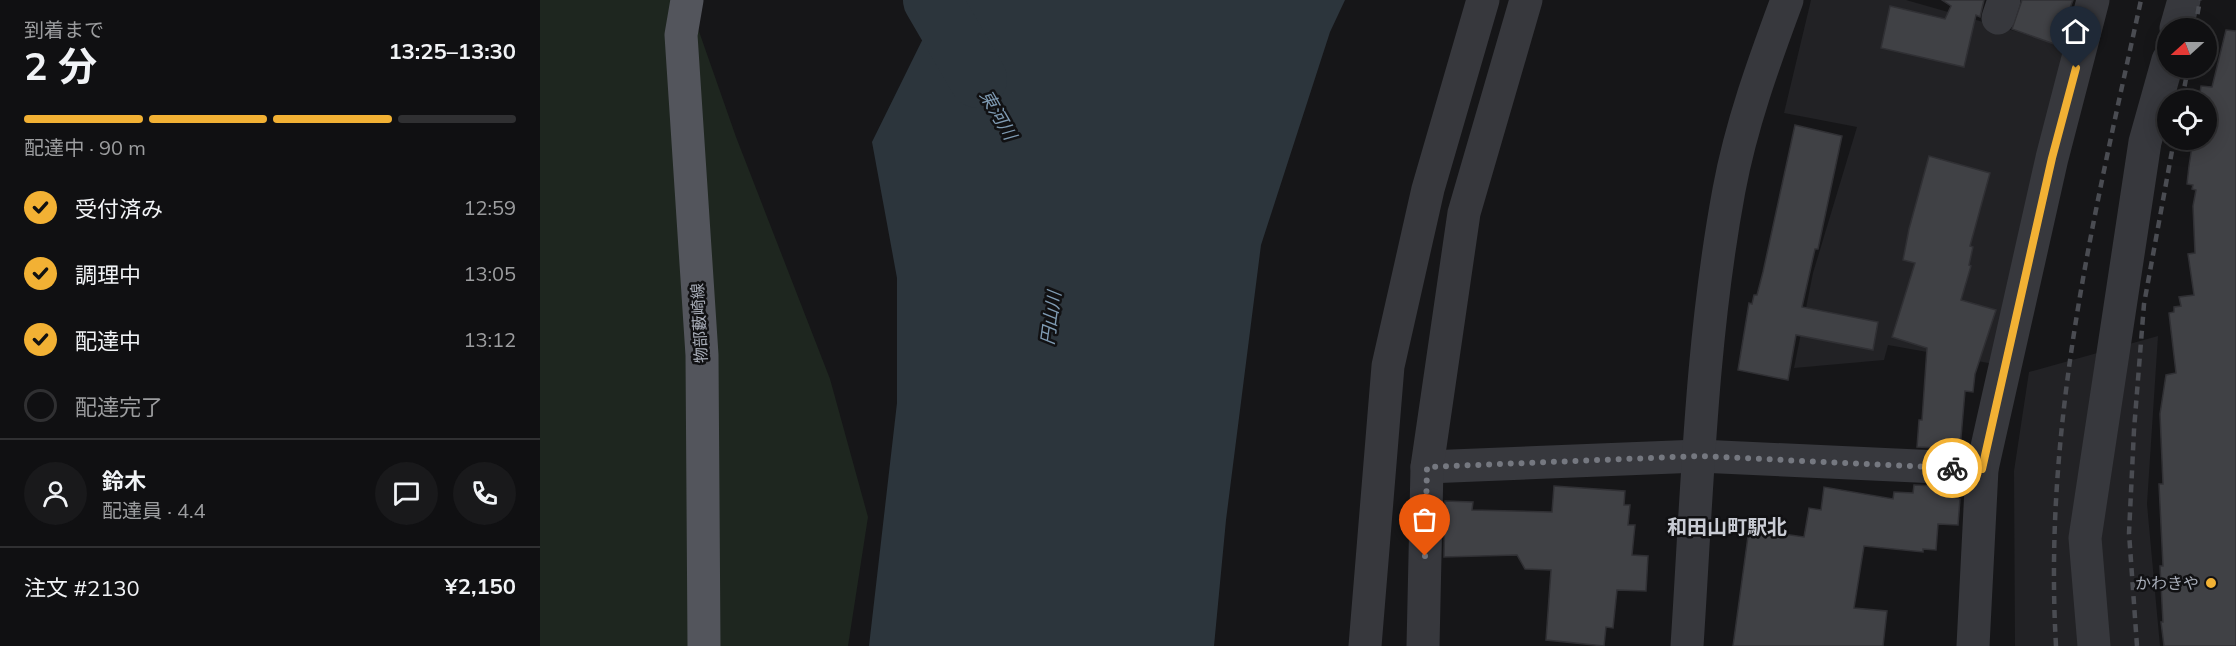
<!DOCTYPE html>
<html lang="ja">
<meta charset="utf-8">
<style>
:root{--surface:#101012;--page:#19191b;--text:#f1f3f6;--muted:#9c9d9f;--line:#303032;--accent:#f2b134}
body{margin:0;font-family:Mulish,"Noto Sans JP",sans-serif;background:var(--page);color:var(--text);height:100vh;display:flex;flex-direction:column;font-size:22px;white-space:nowrap}
*{box-sizing:border-box;margin:0}
p{font-size:20px;color:var(--muted)}
.icon{flex:none;width:33px;height:33px;fill:none;stroke:currentColor;stroke-width:2;stroke-linecap:round;stroke-linejoin:round}
.map{position:relative;flex:1;overflow:hidden}
.sheet{display:flex;flex-direction:column;background:var(--surface);width:540px}
.sheet>*{flex:none}
.needle{width:39px;rotate:249deg}
.tools{position:absolute;left:1617px;top:18px;display:grid;gap:12px}
.tools a{display:grid;place-items:center;width:60px;height:60px;border-radius:50%;background:var(--surface);box-shadow:0 3px 15px #0003,0 0 0 2px var(--line);font-size:30px}
.pin{position:absolute;display:grid;place-items:center;width:51px;height:51px;color:#fff;margin:-62px -26px;border-radius:50% 50% 50% 0;rotate:-45deg;box-shadow:0 0 6px #0007}
.pin .icon{rotate:45deg}
.courier{position:absolute;display:grid;place-items:center;width:60px;height:60px;margin:-30px;border:4px solid #f2b134;border-radius:50%;background:#fff;color:#222;box-shadow:0 2px 8px #0007}
.headline em{font-style:normal;font-weight:700}
.headline div{display:flex;flex-direction:column-reverse}
.headline{display:flex;align-items:center;justify-content:space-between;height:102px;padding:0 24px}
h1{font-size:39px;font-weight:700;line-height:45px}
.bar{display:grid;grid-template-columns:repeat(4,1fr);gap:9px 6px;align-content:center;height:72px;padding:0 24px}
.bar i{height:8px;border-radius:4px;background:var(--line)}
.bar .selected{background:var(--accent)}
.bar p{grid-column:span 4}
.line{display:flex;align-items:center;gap:15px;padding:0 24px;border-top:2px solid var(--line)}
.line div{flex:1}
.round{display:grid;place-items:center;flex:none;width:63px;height:63px;border-radius:32px;background:var(--page)}
ol{padding:0 24px;list-style:none}
li{display:flex;align-items:center;gap:18px;height:66px}
li p{margin-inline-start:auto}
li .icon{padding:6px;border-radius:50%;background:var(--accent);color:#111;stroke-width:4}
li:last-child{color:var(--muted)}
li i{width:33px;height:33px;border:3px solid var(--line);border-radius:50%}
main{display:flex;flex:1;min-height:0}
.map>svg:first-child{display:block}
.built{fill:#222225}
.green{fill:#1e261f}
.water{fill:#2c353c}
.lines{fill:none;stroke-linecap:round;stroke-linejoin:round}
.river{stroke:#2c353c;stroke-width:58}
.building{fill:#404145;stroke:#303034;stroke-width:1.5}
.minor{stroke:#37383d;stroke-width:33}
.major{stroke:#53555c;stroke-width:33}
.rail{stroke:#4a4c52;stroke-width:4.5;stroke-dasharray:8 6;stroke-linecap:butt}
.done{stroke:#757880;stroke-width:6;stroke-dasharray:0 10.8}
.route{stroke:#f2b134;stroke-width:8}
.poi-dot{fill:#f2b134;stroke:#111113;stroke-width:2}
.labels{text-anchor:middle;stroke-width:5;stroke-linejoin:round;paint-order:stroke}
.street-label{font-size:16px;fill:#a8adb8;stroke:#111113}
.poi-label{font-size:16px;fill:#a8adb8;stroke:#111113;text-anchor:end}
.water-label{font-size:18px;font-style:italic;fill:#7f9bb3;stroke:#111113}
.quarter-label{font-size:20px;font-weight:bold;fill:#c9ccd4;stroke:#111113}
</style>
<main>
<section class="sheet">
<div class="headline"><div><h1>2 分</h1><p>到着まで</p></div><em>13:25–13:30</em></div>
<div class="bar"><i class="selected"></i><i class="selected"></i><i class="selected"></i><i></i><p>配達中 · 90 m</p></div>
<ol>
<li><svg class="icon" aria-label="check" viewBox="0 0 24 24"><path d="M5 12l5 5 9-10"/></svg>受付済み<p>12:59</p></li>
<li><svg class="icon" aria-label="check" viewBox="0 0 24 24"><path d="M5 12l5 5 9-10"/></svg>調理中<p>13:05</p></li>
<li><svg class="icon" aria-label="check" viewBox="0 0 24 24"><path d="M5 12l5 5 9-10"/></svg>配達中<p>13:12</p></li>
<li><i></i>配達完了</li>
</ol>
<div class="line" style="height:108px"><a class="round"><svg class="icon" aria-label="person" viewBox="0 0 24 24"><circle cx="12" cy="8" r="4"/><path d="M4 21q1-7 8-7t8 7"/></svg></a><div><b>鈴木</b><p>配達員 · 4.4</p></div><a class="round"><svg class="icon" aria-label="chat" viewBox="0 0 24 24"><path d="M4 5h16v11H9l-5 4z"/></svg></a><a class="round"><svg class="icon" aria-label="phone" viewBox="0 0 24 24"><path d="M5 4h4l2 5-3 2q2 4 5 5l2-3 5 2v4C11 20 4 13 5 4z"/></svg></a></div>
<div class="line" style="height:78px"><div>注文 #2130</div><b>¥2,150</b></div>
</section>
<div class="map">
<svg width="1696" height="646" viewBox="0 0 1696 646">
<rect width="100%" height="100%" fill="#161618"/>
<g class="built">
<polygon points="1271,0 1366,0 1524,45 1454,364 1348,345 1344,360 1254,368 1273,273 1317,127 1244,113"/>
<polygon points="1618,336 1607,504 1620,646 1475,646 1474,471 1489,372"/>
</g>
<polygon class="green" points="0,0 148,0 196,137 290,379 328,517 308,646 0,646"/>
<polygon class="water" points="402,0 805,0 790,32 721,245 686,520 674,646 329,646 357,403 357,278 332,142"/>
<g class="lines">
<polyline class="river" points="392,0 438,79"/>
</g>
<g class="building">
<polygon points="1402,0 1444,0 1440,17 1436,15 1424,67 1341,48 1350,6 1405,19 1411,6"/>
<polygon points="1482,0 1533,0 1517,45 1472,29"/>
<polygon points="1686,30 1696,31 1696,646 1624,646 1621,622 1623,622 1620,566 1623,566 1619,484 1623,484 1620,414 1626,375 1636,373 1629,313 1634,312 1634,307 1641,306 1639,297 1654,295 1648,254 1655,253 1653,206 1656,190 1652,189 1653,185 1647,184 1649,166 1653,140 1666,140 1666,100 1659,100 1661,86 1672,87"/>
<polygon points="1255,125 1302,136 1278,249 1275,249 1262,307 1338,322 1333,350 1256,335 1248,380 1198,370 1209,303 1212,304 1214,295 1217,295 1223,272"/>
<polygon points="1389,156 1450,173 1430,246 1433,247 1429,265 1431,266 1421,300 1456,310 1435,374 1433,392 1425,391 1420,449 1377,447 1379,420 1382,420 1387,348 1352,337 1375,263 1363,260 1369,229"/>
<polygon points="1374,485 1417,487 1416,498 1420,499 1418,525 1398,524 1396,550 1383,549 1383,552 1324,546 1314,608 1347,611 1343,646 1193,646 1209,529 1264,537 1269,508 1281,510 1284,487 1353,499 1354,492 1373,493"/>
<polygon points="1014,486 1085,491 1084,505 1090,505 1088,525 1095,525 1092,555 1108,556 1106,591 1077,590 1073,628 1066,627 1064,646 1006,640 1011,570 985,569 977,555 904,557 905,501 933,502 932,510 1012,512"/>
</g>
<g class="lines">
<g class="minor">
<polyline points="1458,18 1464,0"/>
<polyline points="1636,28 1644,0"/>
<polyline points="887,467 1159,456 1442,469"/>
<polyline points="825,646 848,366 888,189 943,0"/>
<polyline points="883,646 887,467 924,213 986,0"/>
<path d="M 1147,646 C 1157,494 1161,340 1189,190 C 1201,125 1224,62 1247,0"/>
<polyline points="1433,646 1442,469 1512,158 1553,0"/>
<polyline points="1554,646 1545,538 1605,142 1628,60"/>
</g>
<polyline class="major" points="147,0 141,35 162,355 164,646"/>
<g class="rail">
<polyline points="1655,28 1660,0"/>
<polyline points="1642,100 1648,68"/>
<path d="M 1516,646 C 1503,423 1554,216 1601,0"/>
<polyline points="1597,646 1589,533 1594,430 1604,304 1634,140"/>
</g>
</g>
<g class="lines">
<polyline class="done" points="885,556 887,467 1159,456 1412,468"/>
<polyline class="route" points="1412,468 1442,469 1512,158 1536,68"/>
</g>
<circle class="poi-dot" cx="1671" cy="583" r="6"/>
<g class="labels">
<g class="street-label">
<text transform="translate(159 323) rotate(-93)" y="6">物部藪崎線</text>
</g>
<g class="poi-label">
<text x="1659" y="589">かわきや</text>
</g>
<g class="water-label">
<text transform="translate(458 115) rotate(60)" y="6">東河川</text>
<text transform="translate(511 318) rotate(-82)" y="6">円山川</text>
</g>
<g class="quarter-label">
<text x="1187" y="534">和田山町駅北</text>
</g>
</g>
</svg>
<div class="tools">
<a><svg class="needle" viewBox="-14 -14 28 28"><path d="M0-13l5 13h-10z" fill="#e53935"/><path d="M0 13l5-13h-10z" fill="#9c9d9f"/></svg></a>
<a><svg class="icon" aria-label="locate" viewBox="0 0 24 24"><circle cx="12" cy="12" r="6"/><path d="M12 2v4M12 18v4M2 12h4M18 12h4"/></svg></a>
</div>
<div class="pin" style="left:885px;top:556px;background:#ea580c"><svg class="icon" aria-label="bag" viewBox="0 0 24 24"><path d="M5 8h14l-1 12H6zM9 8a3 3 0 0 1 6 0"/></svg></div>
<div class="pin" style="left:1536px;top:68px;background:#1f2937"><svg class="icon" aria-label="home" viewBox="0 0 24 24"><path d="M3 11l9-7 9 7M6 9v11h12V9"/></svg></div>
<div class="courier" style="left:1412px;top:468px"><svg class="icon" aria-label="bike" viewBox="0 0 24 24"><circle cx="6" cy="16" r="4"/><circle cx="18" cy="16" r="4"/><path d="M6 16l4-8h5l3 8M10 8l3 8H6M13 5h3"/></svg></div>
</div>
</main>
